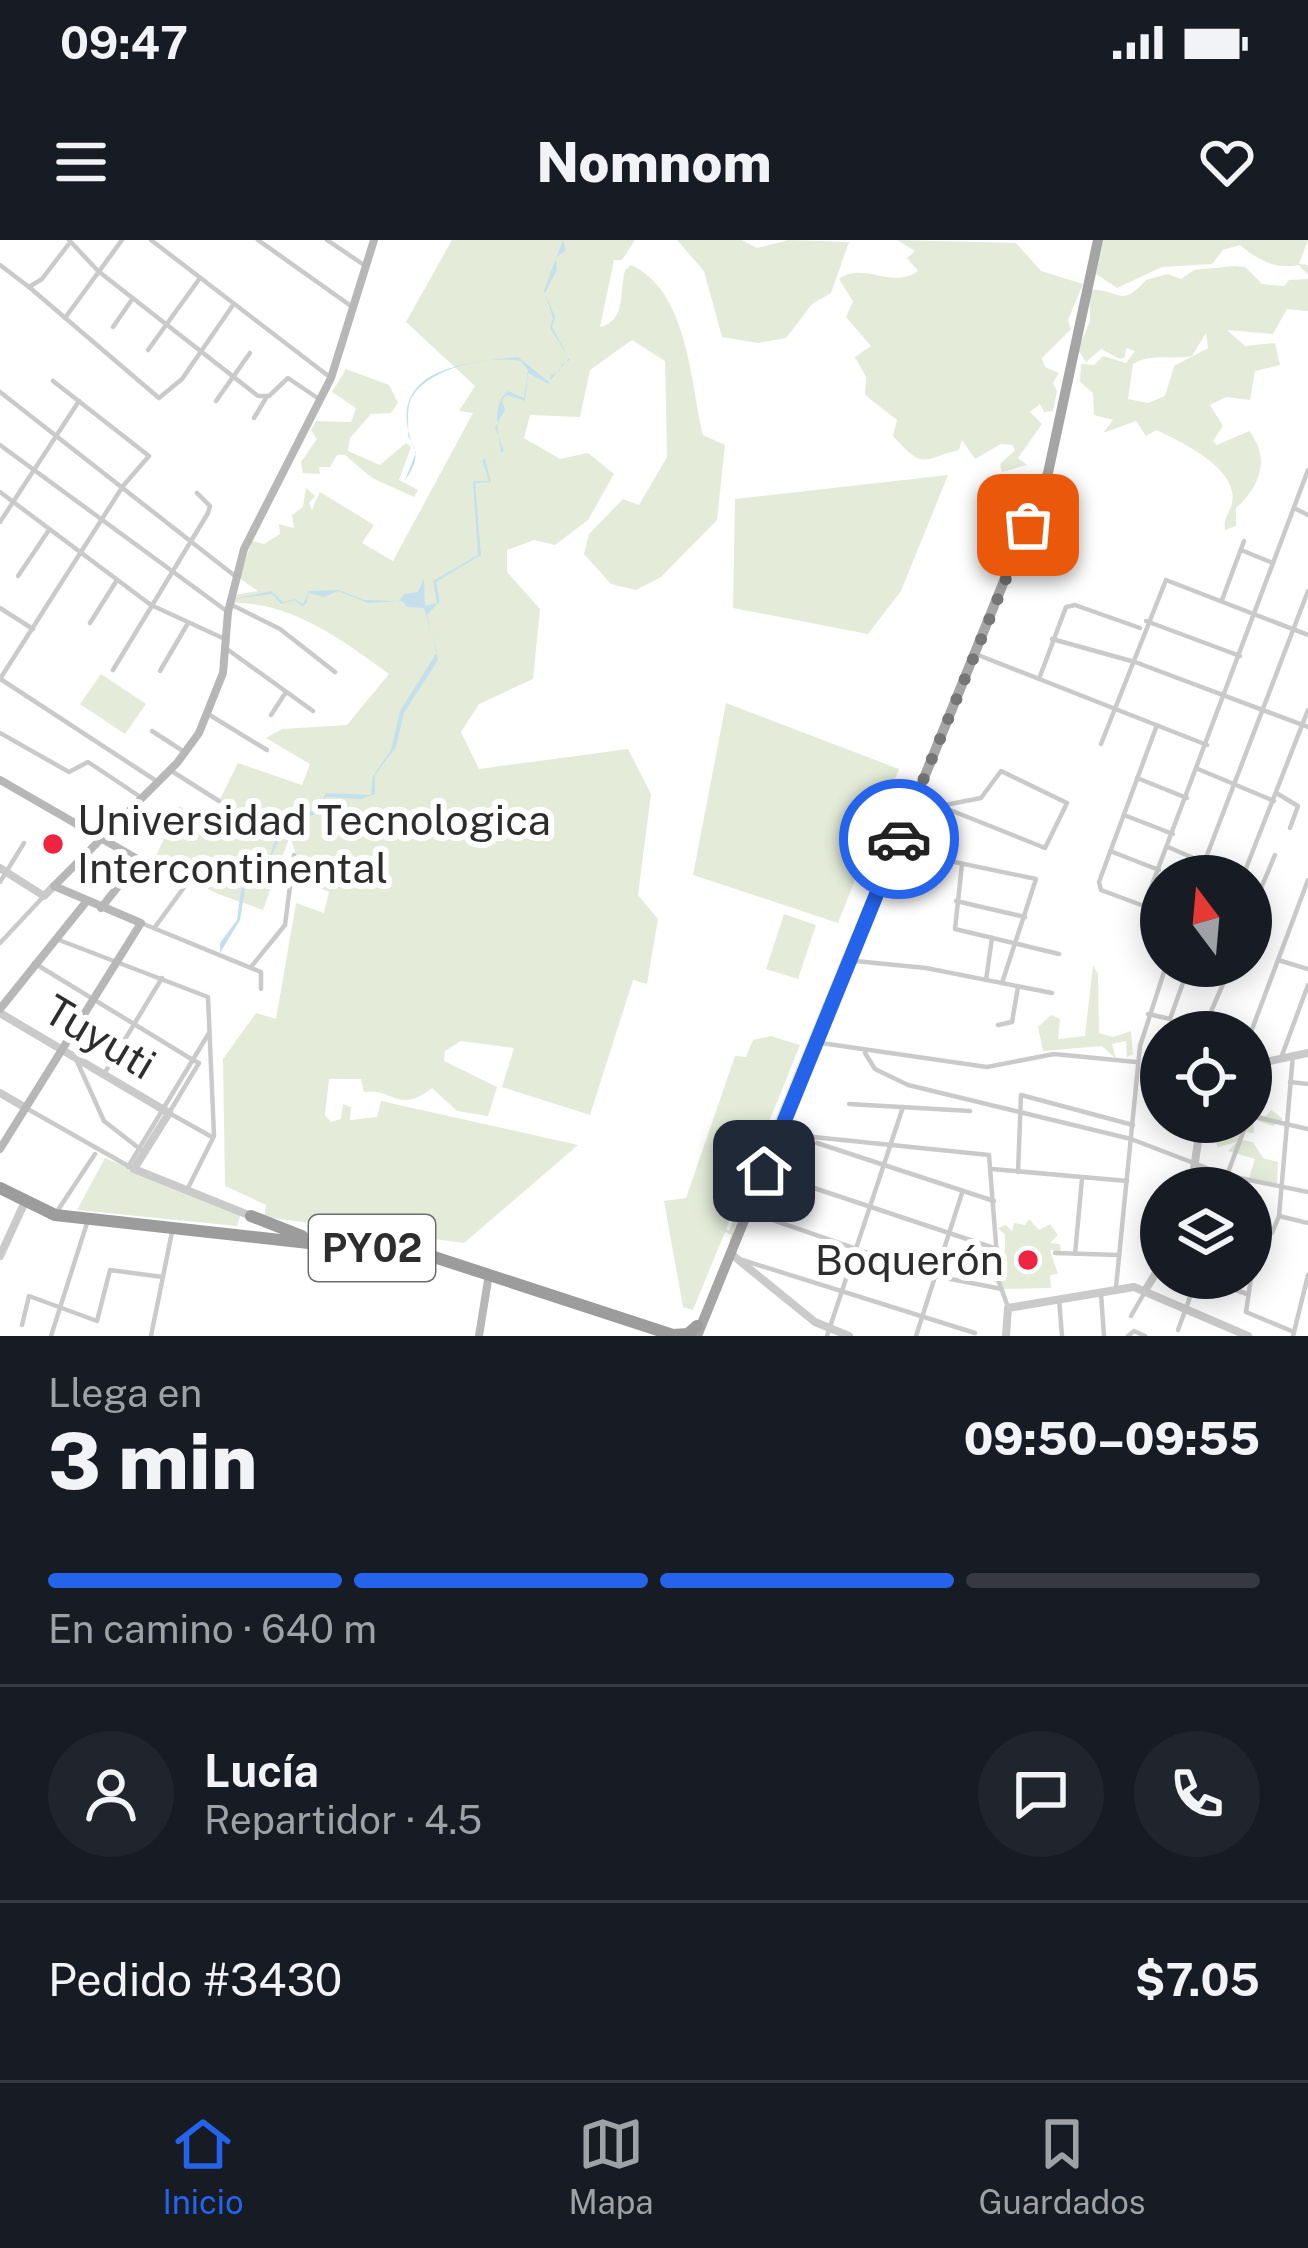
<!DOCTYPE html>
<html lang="es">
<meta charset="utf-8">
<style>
:root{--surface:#171b24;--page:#20242c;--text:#f1f3f6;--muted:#9ea1a6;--line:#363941;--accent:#2563eb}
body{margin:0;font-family:"Public Sans",sans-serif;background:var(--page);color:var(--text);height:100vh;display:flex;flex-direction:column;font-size:45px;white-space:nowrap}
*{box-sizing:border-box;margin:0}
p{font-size:39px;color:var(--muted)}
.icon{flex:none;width:66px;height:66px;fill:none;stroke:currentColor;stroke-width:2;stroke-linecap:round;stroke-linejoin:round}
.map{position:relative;height:1096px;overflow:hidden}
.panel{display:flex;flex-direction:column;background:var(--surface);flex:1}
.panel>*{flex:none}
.needle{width:78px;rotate:344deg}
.buttons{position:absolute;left:1140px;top:615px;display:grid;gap:24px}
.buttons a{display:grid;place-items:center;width:132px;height:132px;border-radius:50%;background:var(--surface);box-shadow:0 6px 30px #0003;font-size:60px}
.pin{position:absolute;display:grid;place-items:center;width:102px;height:102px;color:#fff;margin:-51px;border-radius:24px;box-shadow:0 6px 18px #0006}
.courier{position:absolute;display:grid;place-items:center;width:120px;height:120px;margin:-60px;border:9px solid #2563eb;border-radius:50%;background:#fff;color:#222;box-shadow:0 3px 15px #0007}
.summary em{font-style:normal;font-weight:800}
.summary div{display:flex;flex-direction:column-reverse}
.summary{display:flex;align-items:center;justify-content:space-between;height:204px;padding:0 48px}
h1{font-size:78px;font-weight:800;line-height:90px}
.bar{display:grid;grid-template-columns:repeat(4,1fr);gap:18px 12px;align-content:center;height:144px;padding:0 48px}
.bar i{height:15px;border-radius:9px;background:var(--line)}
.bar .current{background:var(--accent)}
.bar p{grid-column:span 4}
.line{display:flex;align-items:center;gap:30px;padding:0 48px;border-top:3px solid var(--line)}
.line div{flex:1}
.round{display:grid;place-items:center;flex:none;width:126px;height:126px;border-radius:63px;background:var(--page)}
.status{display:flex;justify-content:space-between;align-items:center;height:84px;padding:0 60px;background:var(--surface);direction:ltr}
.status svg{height:33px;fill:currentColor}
header{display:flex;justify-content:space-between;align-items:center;height:156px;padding:0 48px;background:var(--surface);font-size:54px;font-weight:800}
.tab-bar{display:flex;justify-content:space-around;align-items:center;height:168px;border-top:3px solid var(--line);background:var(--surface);font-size:33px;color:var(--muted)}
.tab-bar a{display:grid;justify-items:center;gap:6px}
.tab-bar .current{color:var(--accent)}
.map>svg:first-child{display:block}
.green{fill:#e4ecd9;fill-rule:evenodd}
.water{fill:#c4e0ed}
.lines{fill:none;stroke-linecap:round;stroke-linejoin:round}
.minor{stroke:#cacaca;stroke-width:4.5}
.tertiary{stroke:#cacaca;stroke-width:8}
.secondary{stroke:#b7b7b7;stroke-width:8}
.primary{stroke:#a5a5a5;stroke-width:10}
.trunk{stroke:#9c9c9c;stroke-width:12}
.done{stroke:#767676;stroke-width:12;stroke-dasharray:0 21.6}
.route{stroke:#2563eb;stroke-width:15}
.poi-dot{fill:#f02341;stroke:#fff;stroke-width:4.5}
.labels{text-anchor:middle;stroke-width:12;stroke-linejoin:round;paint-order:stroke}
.shield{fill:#fff;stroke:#6c6c6c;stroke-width:3}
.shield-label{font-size:39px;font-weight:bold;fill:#2d2d2d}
.poi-label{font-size:42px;fill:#2d2d2d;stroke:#fff;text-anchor:start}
.street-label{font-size:42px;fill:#2d2d2d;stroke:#fff}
</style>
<div class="status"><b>09:47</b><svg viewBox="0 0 49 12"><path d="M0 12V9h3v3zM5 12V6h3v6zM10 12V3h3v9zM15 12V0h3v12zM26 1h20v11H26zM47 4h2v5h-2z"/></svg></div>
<header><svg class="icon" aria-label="menu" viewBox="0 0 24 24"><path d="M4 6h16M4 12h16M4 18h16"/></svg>Nomnom<svg class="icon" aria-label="heart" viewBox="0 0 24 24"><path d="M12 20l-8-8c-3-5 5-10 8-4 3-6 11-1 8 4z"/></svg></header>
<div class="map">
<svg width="1308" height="1096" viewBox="0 0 1308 1096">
<rect width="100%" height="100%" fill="#fff"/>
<g class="green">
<path d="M 452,0 L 635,0 L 622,20 L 614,20 L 600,87 C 627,80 619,52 625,30 L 631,25 C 688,51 690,140 703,195 L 725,205 L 717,280 L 661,337 L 636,350 L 611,344 L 584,314 L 589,294 L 623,259 L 639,265 L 667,217 L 665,121 L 632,100 L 590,130 L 580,177 L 530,175 L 524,198 L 560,219 L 588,213 L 614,234 L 588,280 L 555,305 L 534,300 L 507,310 L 507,332 L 540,369 L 533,439 L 479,464 L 461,492 L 479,529 L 628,509 L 651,554 L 638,655 L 658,679 L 647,744 L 633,740 L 590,875 L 502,847 L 514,808 L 461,801 L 445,811 L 444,821 L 497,847 L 488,876 L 457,871 L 432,848 C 399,875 392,847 364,852 L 361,839 L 329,839 L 325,875 L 331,882 L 341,879 L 343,864 L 351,867 L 350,880 L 377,877 L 381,861 L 578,905 L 464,1003 L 264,977 L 266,965 L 225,946 L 223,819 L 256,773 L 276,779 L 296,663 L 324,673 L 329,652 L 305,642 L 290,596 L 263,670 L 218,654 L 154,620 L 179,566 L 211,588 L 237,591 L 244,573 L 219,561 L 238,523 L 302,545 L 310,524 L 266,498 L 282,489 L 347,485 L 389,434 C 343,400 290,361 232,363 L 234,355 L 258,351 L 239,338 L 252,301 L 264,304 L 280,294 L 279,284 L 294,288 L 292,275 L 303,267 L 306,248 L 315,256 L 309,263 L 312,270 L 320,252 L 374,285 L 362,303 L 393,321 L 473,173 L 459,171 L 475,146 L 406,82 Z"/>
<polygon points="677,0 742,0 757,8 789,0 849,2 831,53 812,64 786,98 758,103 722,97 704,31"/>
<path d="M 897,0 L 1016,3 L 1041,31 L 1083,44 L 1068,80 L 1071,89 L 1042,118 L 1045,127 L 1059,133 L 1053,143 L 1057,151 L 1053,171 L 1044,172 L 1040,164 L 1030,172 L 1042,184 L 1018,218 L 1027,225 L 1002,232 L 1000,224 L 1015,210 L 1013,205 L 1001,204 L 975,219 L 962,200 L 959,210 C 921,219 925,231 893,196 L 897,180 L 865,155 L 866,137 L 855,117 L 871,106 L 846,77 L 853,61 L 839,39 C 864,21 892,50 918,31 L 907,18 L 915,11 Z"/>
<path d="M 1103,0 L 1308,0 L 1299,24 L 1308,25 L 1308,35 L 1299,25 C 1274,30 1257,19 1240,5 L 1223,10 L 1212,24 L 1162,27 L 1117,48 L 1096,34 Z"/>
<path d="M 1235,26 L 1245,27 L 1262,44 L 1284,46 L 1289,40 L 1308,39 L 1308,71 L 1287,69 L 1273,94 L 1227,90 L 1245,106 L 1275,103 L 1280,125 L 1255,131 L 1250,160 L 1226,157 L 1210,165 L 1223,186 L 1213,201 L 1217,205 L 1249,191 C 1271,218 1260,247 1236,268 L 1236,286 L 1225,290 C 1223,277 1229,275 1232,263 C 1240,229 1180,201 1156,190 L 1146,196 L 1136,181 L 1103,193 L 1113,180 L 1094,175 L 1093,153 L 1080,142 L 1081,124 L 1094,125 L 1103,116 L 1126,123 L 1135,111 L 1126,108 L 1125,117 L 1120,119 L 1101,109 L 1086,122 L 1078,110 L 1090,81 L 1090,50 C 1119,48 1119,70 1146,40 L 1168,34 L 1181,39 L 1194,30 ZM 1206,93 L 1208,108 L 1174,126 L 1165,156 L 1148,163 L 1128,159 L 1133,124 C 1151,113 1171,120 1192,116 Z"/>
<polygon points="346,129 389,145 398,163 391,173 371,174 350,198 348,211 380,225 406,203 411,207 399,240 418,250 414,257 372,238 345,215 337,215 330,227 319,227 320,234 303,233 301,222 317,199 311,190 316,181 351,182 356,168 332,152"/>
<polygon points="948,235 901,351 868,394 733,368 735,259"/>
<polygon points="101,434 146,464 125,494 80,464"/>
<polygon points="726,463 899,529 838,683 693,635"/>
<polygon points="784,674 816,685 798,739 766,729"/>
<polygon points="855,686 729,1005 731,995 725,992 693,1070 683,1067 664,961 686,958 735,816 746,817 753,800 771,796 800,805 726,989 729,991"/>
<polygon points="1093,725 1098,734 1099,793 1113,797 1131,791 1133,814 1127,817 1126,801 1112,804 1116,819 1102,806 1043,811 1038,787 1051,775 1060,779 1058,799 1085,796"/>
<path d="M 1271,870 L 1283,879 L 1273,886 L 1253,879 L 1254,893 L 1244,892 L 1242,900 L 1253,902 L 1263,918 L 1278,922 L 1277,944 L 1249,938 L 1255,919 L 1228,911 L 1237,902 L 1218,907 L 1211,896 L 1217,888 C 1190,891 1189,896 1168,882 L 1182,888 L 1195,882 L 1251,882 L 1251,873 L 1266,876 Z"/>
<polygon points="105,918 241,974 237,986 77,970"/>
<polygon points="1029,979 1039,990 1050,984 1058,995 1050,1003 1060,1004 1061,1012 1050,1010 1058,1034 1050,1035 1051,1048 1006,1049 993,1041 1006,1040 1005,1021 998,1013 1005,1011 1005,995 998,988 1006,985 1012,991 1014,983 1025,985"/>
</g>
<path class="water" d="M 563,0 L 566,10 L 556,18 L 557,30 L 545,53 L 555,77 L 552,87 L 570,120 L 562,124 L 559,132 L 551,135 L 549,144 L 528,133 L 525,161 L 507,155 L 502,160 L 505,170 L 495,187 L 504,211 L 485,219 L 491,242 L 475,243 L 481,315 L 436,342 L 440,361 L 427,375 L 438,420 L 404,473 L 396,507 L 375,535 L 375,554 L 361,559 L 326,557 L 319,573 L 286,584 L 271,617 L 270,637 L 245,650 L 240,680 L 220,713 L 220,703 L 237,680 L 241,649 L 267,637 C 269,616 274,596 287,580 L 318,569 L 326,553 L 371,555 L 373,536 L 391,510 L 400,471 L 437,412 L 424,368 L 407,367 L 402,361 L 368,363 L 338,351 L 324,357 L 308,353 L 307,362 L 303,366 L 294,360 L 281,364 L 272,354 L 233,359 L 271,351 L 283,362 L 295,359 L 303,364 L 309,351 L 338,350 L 365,360 L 399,361 L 404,354 L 418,352 L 424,338 L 425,366 L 437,363 L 433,341 L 478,315 L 473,241 L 489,241 L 482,220 L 501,212 C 498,191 491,165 508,151 L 524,158 L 528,130 L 521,121 C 489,115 429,128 412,157 C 406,168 409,183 408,196 C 420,214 417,223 404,242 L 416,213 C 380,133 455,122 518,117 L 549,142 L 569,118 L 550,88 L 553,78 L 544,50 Z"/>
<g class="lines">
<g class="minor">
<polyline points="69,0 98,31 258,156 269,156 288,138 319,159"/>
<polyline points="151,0 331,138"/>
<polyline points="258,0 351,66"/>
<polyline points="327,0 367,27"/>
<polyline points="0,25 29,47 42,39 68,5"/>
<polyline points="29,47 159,158 182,139 233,65"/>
<polyline points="65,78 122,0"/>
<polyline points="113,87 133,58"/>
<polyline points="148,110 200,38"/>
<polyline points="0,152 235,336"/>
<polyline points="216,161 250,113"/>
<polyline points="254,178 266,158"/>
<polyline points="0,205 228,372"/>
<polyline points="0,252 151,365 227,400"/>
<polyline points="1294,268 1308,275"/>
<polyline points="0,282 79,161"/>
<polyline points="1241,310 1273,323"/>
<polyline points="18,336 49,290"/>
<polyline points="1222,360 1244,301"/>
<polyline points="230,364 280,389 335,432"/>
<polyline points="0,368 33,389"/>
<polyline points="1146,381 1240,416"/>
<polyline points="90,383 117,340"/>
<polyline points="1052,399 1135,422 1308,487"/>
<polyline points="227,409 313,471"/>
<polyline points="978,415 1207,505"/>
<polyline points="113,430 208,273 210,266 197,253"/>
<polyline points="160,431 188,383"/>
<polyline points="0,439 123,246 149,216 53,141"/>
<polyline points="1039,439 1066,367 1075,365 1140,388"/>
<polyline points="2,440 158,542"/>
<polyline points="208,474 267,510"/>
<polyline points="271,475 286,452"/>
<polyline points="1157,485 1099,642 1101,650 1144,666 1308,230"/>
<polyline points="152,491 186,513"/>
<polyline points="0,493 69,532 88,522 142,558"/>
<polyline points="1101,504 1166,340 1308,395"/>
<polyline points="1198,529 1274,561"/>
<polyline points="170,530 219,561"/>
<polyline points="1137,538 1187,558"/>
<polyline points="1278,554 1298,566 1290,588"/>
<polyline points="920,558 1045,608 1067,563 1001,531 981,558 940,566"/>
<polyline points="1124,575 1173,594"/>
<polyline points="901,595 921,615 1036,639 1002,743"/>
<polyline points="1168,607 1205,623"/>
<polyline points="1110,611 1159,630"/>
<polyline points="140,621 185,646 155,687"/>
<polyline points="962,624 955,689 1059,714"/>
<polyline points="1199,636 1308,351"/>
<polyline points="1243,636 1308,470"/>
<polyline points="0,642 24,603"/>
<polyline points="956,661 1025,677"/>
<polyline points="1251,672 1275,615"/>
<polyline points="141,683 261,732 261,749"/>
<polyline points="59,700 208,757 214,896 187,950"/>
<polyline points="0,703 44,656"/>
<polyline points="1278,720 1308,729"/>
<polyline points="855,721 926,728 1052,753"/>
<polyline points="34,723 193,820"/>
<polyline points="251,727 285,685 294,615"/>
<polyline points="986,740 992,698"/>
<polyline points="1148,774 1170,779 1189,726"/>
<polyline points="998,785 1012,782 1018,747"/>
<polyline points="1202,792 1231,726"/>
<polyline points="1251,792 1308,640"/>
<polyline points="821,803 987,827 1054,814 1136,822"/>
<polyline points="865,813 875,829 908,845 1131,899 1225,935 1308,952"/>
<polyline points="1281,818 1308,745"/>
<polyline points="76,819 104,881 140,909"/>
<polyline points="193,820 199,823 169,873 212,897"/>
<polyline points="104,834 162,738"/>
<polyline points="1290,842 1308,844"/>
<polyline points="1251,856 1252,852"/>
<polyline points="849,864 970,871"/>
<polyline points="26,868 130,927"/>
<polyline points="1251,876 1308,889"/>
<polyline points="784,894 989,915 999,1042 1008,1067"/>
<polyline points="817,903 994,961"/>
<polyline points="128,927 209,793"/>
<polyline points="992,929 1127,941"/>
<polyline points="763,931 997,1009"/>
<polyline points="1018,932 1021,855 1133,885"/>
<polyline points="1227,935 1247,882"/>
<polyline points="58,970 95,914"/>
<polyline points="749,972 935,1036 1002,1049"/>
<polyline points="1279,976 1308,983"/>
<polyline points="1055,1013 1119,1015"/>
<polyline points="1075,1014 1082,939"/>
<polyline points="736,1018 975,1093"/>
<polyline points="1201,1038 1247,1054"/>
<polyline points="1251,1038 1261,996 1272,993 1279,976 1293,815"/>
<polyline points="1251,1038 1246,1072 1294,1092"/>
<polyline points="1116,1047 1140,806 1166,726"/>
<polyline points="1101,1054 1104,1096"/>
<polyline points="1059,1059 1062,1096"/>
<polyline points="1131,1076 1146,1050"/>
<polyline points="22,1085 29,1056 97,1081 110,1030 163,1037"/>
<polyline points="1178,1090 1197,1038"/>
<polyline points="51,1096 87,983"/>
<polyline points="151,1096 172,992"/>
<polyline points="827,1096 903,867"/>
<polyline points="916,1096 962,953"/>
<polyline points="1128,1096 1134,1091 1145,1096"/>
<polyline points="1293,1096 1308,1035"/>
</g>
<g class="tertiary">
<polyline points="0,628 44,656 54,646"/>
<polyline points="0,773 169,873 134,929 251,976"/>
<polyline points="1251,825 1308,813"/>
<polyline points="0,853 26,868"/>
<polyline points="1191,948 1201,882"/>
<polyline points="730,1013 815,1082 849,1096"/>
<polyline points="0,1016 23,966"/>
<polyline points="1146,1049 1161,1025"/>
<polyline points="1006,1096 1008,1068 1134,1047 1248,1096"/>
</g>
<g class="secondary">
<polyline points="0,540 139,620 101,668"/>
<polyline points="0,769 86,662"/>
<polyline points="0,909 141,683 54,646 177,523 199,493 223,433 228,372 244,309 331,138 374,0"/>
<polyline points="479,1096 489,1034"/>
</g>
<polyline class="primary" points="697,1096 1048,233 1098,0"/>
<g class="trunk">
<polyline points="0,948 55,975 434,1017 676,1096"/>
<polyline points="251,976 302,996"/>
<polyline points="673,1095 688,1094 697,1086"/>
</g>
</g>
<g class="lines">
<polyline class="done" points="899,599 1028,285"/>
<polyline class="route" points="764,931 899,599"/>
</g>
<g class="poi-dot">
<circle cx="53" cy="604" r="12"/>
<circle cx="1028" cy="1020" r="12"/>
</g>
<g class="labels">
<rect class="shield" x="309" y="975" width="126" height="66" rx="9"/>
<g class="shield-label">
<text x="372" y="1022">PY02</text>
</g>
<g class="poi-label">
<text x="77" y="595">Universidad Tecnologica<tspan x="77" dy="48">Intercontinental</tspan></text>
<text x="1004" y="1035" text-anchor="end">Boquerón</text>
</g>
<g class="street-label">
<text transform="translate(100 797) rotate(31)" y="15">Tuyuti</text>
</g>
</g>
</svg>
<div class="buttons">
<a><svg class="needle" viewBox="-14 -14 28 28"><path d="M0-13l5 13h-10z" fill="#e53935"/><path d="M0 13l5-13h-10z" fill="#9ea1a6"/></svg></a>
<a><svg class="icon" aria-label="locate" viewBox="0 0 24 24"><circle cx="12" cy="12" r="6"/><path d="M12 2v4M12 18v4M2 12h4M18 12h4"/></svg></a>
<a><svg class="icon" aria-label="layers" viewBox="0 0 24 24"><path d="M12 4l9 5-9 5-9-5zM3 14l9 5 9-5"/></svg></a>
</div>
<div class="pin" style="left:1028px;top:285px;background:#ea580c"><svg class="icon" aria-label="bag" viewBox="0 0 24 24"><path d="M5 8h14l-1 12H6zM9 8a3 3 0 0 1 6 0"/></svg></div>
<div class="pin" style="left:764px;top:931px;background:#1f2937"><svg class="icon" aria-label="home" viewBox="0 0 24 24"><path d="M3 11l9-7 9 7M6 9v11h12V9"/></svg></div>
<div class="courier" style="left:899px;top:599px"><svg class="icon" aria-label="car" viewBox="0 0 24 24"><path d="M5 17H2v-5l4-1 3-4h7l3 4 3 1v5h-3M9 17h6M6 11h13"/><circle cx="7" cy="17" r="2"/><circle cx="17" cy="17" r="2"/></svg></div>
</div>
<section class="panel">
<div class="summary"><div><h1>3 min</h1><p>Llega en</p></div><em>09:50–09:55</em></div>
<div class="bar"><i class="current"></i><i class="current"></i><i class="current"></i><i></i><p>En camino · 640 m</p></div>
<div class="line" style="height:216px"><a class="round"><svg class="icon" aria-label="person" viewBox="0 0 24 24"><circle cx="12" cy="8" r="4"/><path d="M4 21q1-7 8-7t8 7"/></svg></a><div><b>Lucía</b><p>Repartidor · 4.5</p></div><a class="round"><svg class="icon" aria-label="chat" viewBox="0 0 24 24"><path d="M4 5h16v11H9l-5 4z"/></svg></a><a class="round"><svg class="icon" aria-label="phone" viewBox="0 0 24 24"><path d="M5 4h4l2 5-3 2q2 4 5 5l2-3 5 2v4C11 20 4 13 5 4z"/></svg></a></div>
<div class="line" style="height:156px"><div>Pedido #3430</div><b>$7.05</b></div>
</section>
<nav class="tab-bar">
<a class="current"><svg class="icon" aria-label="home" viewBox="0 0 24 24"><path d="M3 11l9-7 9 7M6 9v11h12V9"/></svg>Inicio</a>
<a><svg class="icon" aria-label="map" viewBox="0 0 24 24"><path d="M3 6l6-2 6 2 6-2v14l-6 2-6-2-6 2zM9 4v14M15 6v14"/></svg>Mapa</a>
<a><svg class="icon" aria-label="saved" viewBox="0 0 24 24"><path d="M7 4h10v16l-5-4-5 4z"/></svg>Guardados</a>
</nav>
